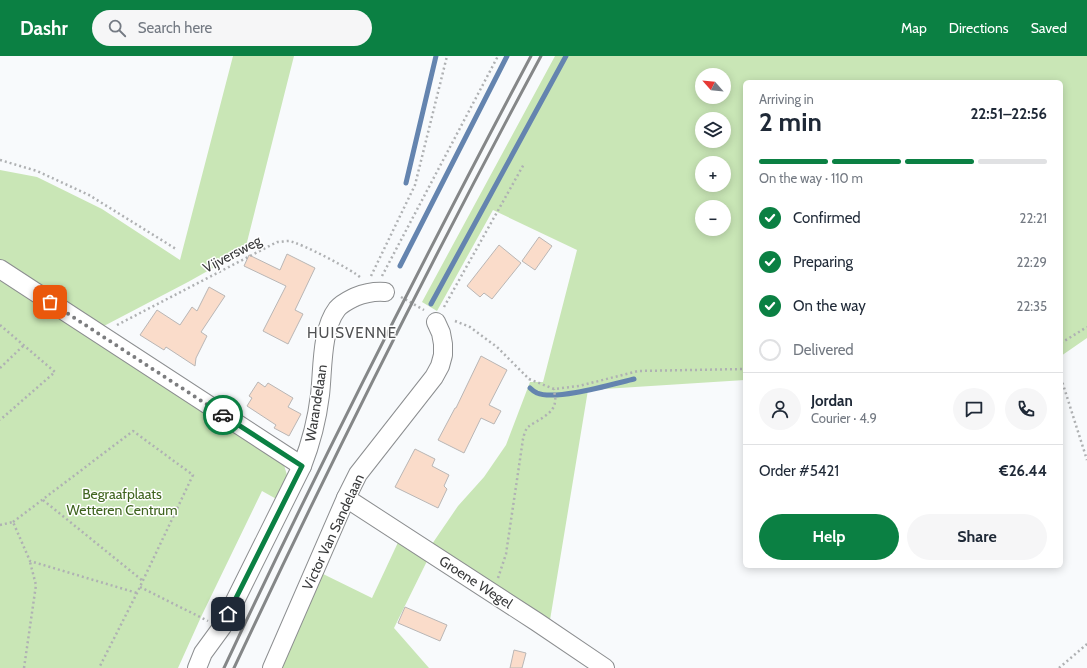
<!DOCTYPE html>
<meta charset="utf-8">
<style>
:root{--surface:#fff;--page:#f6f6f7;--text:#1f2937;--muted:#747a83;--line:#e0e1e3;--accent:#0b8043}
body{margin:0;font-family:Cabin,sans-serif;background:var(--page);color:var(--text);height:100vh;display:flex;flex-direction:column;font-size:15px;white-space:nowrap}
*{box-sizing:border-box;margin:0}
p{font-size:13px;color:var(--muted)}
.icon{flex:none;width:22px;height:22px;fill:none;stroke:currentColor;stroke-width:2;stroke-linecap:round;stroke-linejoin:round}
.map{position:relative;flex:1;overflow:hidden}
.details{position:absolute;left:743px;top:24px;width:320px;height:488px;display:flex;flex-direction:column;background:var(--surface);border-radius:6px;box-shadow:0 2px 10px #0003}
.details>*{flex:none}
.needle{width:26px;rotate:297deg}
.controls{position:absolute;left:695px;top:12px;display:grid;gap:8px}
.controls a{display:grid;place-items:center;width:36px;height:36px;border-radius:50%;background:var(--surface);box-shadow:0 2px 10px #0003;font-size:20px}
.pin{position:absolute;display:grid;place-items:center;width:34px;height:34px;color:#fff;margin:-17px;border-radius:8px;box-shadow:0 2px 6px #0006}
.courier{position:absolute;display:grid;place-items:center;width:40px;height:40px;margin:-20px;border:3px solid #0b8043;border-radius:50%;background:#fff;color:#222;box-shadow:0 1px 5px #0007}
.overview em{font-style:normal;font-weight:700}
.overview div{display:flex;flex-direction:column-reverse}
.overview{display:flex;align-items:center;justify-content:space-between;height:68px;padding:0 16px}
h1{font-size:26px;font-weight:700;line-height:30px}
.bar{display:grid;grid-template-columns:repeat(4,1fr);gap:6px 4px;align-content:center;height:48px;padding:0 16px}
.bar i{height:5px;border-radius:3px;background:var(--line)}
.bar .on{background:var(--accent)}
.bar p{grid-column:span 4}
.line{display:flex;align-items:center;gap:10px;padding:0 16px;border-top:1px solid var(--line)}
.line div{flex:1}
.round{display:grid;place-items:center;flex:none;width:42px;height:42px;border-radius:21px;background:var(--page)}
ol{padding:0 16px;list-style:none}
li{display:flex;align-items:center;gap:12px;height:44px}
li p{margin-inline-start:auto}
li .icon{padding:4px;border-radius:50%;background:var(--accent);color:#fff;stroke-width:4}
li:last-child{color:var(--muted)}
li i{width:22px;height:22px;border:2px solid var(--line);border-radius:50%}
.action{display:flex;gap:8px;margin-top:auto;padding:8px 16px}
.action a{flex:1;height:46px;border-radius:24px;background:var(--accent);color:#fff;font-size:16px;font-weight:700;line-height:46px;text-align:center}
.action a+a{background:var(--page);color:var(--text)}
header{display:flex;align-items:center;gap:24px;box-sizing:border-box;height:56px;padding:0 20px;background:var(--accent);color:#fff}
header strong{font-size:19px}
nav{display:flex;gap:22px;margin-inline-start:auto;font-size:14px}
.search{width:280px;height:36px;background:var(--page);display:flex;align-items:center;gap:10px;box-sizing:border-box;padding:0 14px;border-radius:22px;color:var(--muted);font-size:15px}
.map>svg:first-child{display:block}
.green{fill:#c9e6b6;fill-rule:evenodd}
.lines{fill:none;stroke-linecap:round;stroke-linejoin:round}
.stream{stroke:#6484af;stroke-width:5}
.building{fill:#fadcca;stroke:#b9b6b5}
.street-casing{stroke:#8c8e90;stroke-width:20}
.path{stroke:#afb1b3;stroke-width:2.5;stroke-dasharray:2 3;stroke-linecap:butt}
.street{stroke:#fff;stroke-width:18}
.rail{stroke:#858788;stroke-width:3}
.done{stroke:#7c7d7f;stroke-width:4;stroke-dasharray:0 7.2}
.route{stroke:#0b8043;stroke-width:5}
.labels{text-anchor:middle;stroke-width:3;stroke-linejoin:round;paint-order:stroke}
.street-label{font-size:14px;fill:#393a3b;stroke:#fff}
.park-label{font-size:14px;fill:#3f641f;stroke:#fff}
.neighbourhood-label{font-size:15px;letter-spacing:1px;fill:#515254;stroke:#fff}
</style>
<header>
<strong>Dashr</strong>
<div class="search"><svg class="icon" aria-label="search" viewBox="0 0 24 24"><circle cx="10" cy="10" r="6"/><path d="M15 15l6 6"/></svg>Search here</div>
<nav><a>Map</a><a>Directions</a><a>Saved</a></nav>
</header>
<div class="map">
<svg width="1087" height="612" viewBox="0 0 1087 612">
<rect width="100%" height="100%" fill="#f8fafc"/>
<g class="green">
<polygon points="233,0 294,0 245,194 188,226 102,271 0,207 0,114 37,121 102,153 180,204"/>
<path d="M 555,0 L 1087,0 L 1087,282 L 1061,300 L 1061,26 L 745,26 L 745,324 L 588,334 L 549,570 L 430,491 L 458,450 L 484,421 L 506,389 L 530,326 L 543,326 L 577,194 L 493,154 L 437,255 L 422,246 ZM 702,19 L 724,19 L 724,41 L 702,41 ZM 702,63 L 724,63 L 724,85 L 702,85 ZM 702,107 L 724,107 L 724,129 L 702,129 ZM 702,151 L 724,151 L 724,173 L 702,173 Z"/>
<polygon points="0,218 284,409 289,426 280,445 262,435 201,561 178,612 0,612"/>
<polygon points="401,480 429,501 394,572 429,612 279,612 319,516 372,542"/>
</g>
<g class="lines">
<g class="stream">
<polyline points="406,127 436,0"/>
<polyline points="400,210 507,0"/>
<polyline points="431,248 566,0"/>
<path d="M 530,332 C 532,334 535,336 537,337 C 556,345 613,328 634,323"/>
</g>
</g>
<g class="building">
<polygon points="539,181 552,190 535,214 522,205"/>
<polygon points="499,189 521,207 492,243 484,237 480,241 467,230"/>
<polygon points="287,198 315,212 295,254 303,258 288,288 263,275 286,230 244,210 249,199 280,214"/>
<polygon points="209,231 225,240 201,276 207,280 196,302 195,310 166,291 164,294 140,279 157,254 180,269 192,251 197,255"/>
<polygon points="481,300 507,314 489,349 501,355 494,368 481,362 464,397 438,384 455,352 456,352"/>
<polygon points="258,326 265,331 268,327 293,342 288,351 301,358 289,380 274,372 276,369 247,350 252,342 249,340"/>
<polygon points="415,393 435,403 432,410 449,419 444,430 447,433 438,452 395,431"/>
<polygon points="405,551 447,569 440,585 398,567"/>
<polygon points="514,594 526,597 522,612 510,612"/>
</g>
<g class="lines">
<defs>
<g id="street">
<polyline points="0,213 302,410"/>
<polyline points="346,442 537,566 605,612"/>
<path d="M 197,612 L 203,597 L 222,571 L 302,410 C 311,387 317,364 320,339 C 323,313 321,274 337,253 C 342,247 349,244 355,241 C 365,237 374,235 385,236"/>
<polyline points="272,612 346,442 358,418 434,321 440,310 443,299 443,288 441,277 436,266"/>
</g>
</defs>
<use href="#street" class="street-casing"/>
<g class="path">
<polyline points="0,104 37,115 89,139 176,193"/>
<polyline points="371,220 415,129 447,0"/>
<polyline points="382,220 498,0"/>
<polyline points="401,241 424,254"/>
<polyline points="444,251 524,108"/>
<polyline points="455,265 470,271 497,291 529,323 554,333 579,330 638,315 745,313"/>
<polyline points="0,269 55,316 0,364"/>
<path d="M 117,269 L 277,186 C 281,186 285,185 289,185 C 301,187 353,214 361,222"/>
<polyline points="1061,287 1087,271"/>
<polyline points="0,312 24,289"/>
<polyline points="1061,322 1087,404"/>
<polyline points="43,444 143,525"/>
<polyline points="13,466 133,375 193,419 137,537 99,612"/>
<polyline points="0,469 13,466 30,505 137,537"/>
<path d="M 498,522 L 506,498 L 523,383 C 524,379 525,374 528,371 C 537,364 555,358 555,345 C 556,341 554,337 554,333"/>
<polyline points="140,531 208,565"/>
<polyline points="24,612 36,529 30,506"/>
<polyline points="1059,612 1087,588"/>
</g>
<use href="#street" class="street"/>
<g class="rail">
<path d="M 224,612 C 321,405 424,202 531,0"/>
<path d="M 234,612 C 331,405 433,201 541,0"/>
</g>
</g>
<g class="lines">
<polyline class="done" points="50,246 223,359"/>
<polyline class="route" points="223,359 302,410 228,558"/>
</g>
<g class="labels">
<g class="street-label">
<text transform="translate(232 198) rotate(-28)" y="5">Vijversweg</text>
<text transform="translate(316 347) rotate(-81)" y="5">Warandelaan</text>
<text transform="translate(333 476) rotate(-65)" y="5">Victor Van Sandelaan</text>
<text transform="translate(476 526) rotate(33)" y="5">Groene Wegel</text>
</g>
<g class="park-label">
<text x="122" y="443">Begraafplaats<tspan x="122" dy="16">Wetteren Centrum</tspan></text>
</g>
<g class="neighbourhood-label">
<text x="352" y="282">HUISVENNE</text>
</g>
</g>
</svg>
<div class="controls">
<a><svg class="needle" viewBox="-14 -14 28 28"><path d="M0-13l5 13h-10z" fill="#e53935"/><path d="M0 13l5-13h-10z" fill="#747a83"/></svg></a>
<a><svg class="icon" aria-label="layers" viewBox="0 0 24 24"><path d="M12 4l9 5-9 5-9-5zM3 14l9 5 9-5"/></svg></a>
<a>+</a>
<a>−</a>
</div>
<div class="pin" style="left:50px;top:246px;background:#ea580c"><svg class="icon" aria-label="bag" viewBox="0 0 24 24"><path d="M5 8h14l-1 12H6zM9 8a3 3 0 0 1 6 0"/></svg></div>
<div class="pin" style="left:228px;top:558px;background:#1f2937"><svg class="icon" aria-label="home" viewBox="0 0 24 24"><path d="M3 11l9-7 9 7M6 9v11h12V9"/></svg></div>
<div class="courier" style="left:223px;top:359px"><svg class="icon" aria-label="car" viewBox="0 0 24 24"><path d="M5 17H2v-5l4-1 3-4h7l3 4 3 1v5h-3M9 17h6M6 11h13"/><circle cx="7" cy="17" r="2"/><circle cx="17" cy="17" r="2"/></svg></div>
<section class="details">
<div class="overview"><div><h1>2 min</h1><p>Arriving in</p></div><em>22:51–22:56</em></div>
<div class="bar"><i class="on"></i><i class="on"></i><i class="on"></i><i></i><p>On the way · 110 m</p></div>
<ol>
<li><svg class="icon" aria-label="check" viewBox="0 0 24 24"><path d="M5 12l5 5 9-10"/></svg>Confirmed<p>22:21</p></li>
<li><svg class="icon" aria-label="check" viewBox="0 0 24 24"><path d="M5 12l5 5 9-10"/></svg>Preparing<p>22:29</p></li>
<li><svg class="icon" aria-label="check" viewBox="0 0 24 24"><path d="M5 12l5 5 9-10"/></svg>On the way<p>22:35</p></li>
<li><i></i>Delivered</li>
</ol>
<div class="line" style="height:72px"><a class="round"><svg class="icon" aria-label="person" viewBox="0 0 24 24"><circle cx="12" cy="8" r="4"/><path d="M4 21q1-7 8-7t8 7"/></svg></a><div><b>Jordan</b><p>Courier · 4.9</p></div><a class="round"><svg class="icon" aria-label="chat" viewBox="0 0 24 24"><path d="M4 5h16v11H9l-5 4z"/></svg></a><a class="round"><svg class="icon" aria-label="phone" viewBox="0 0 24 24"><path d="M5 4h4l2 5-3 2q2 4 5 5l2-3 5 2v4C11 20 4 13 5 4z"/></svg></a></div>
<div class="line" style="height:52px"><div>Order #5421</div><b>€26.44</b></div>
<div class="action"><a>Help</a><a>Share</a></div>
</section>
</div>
